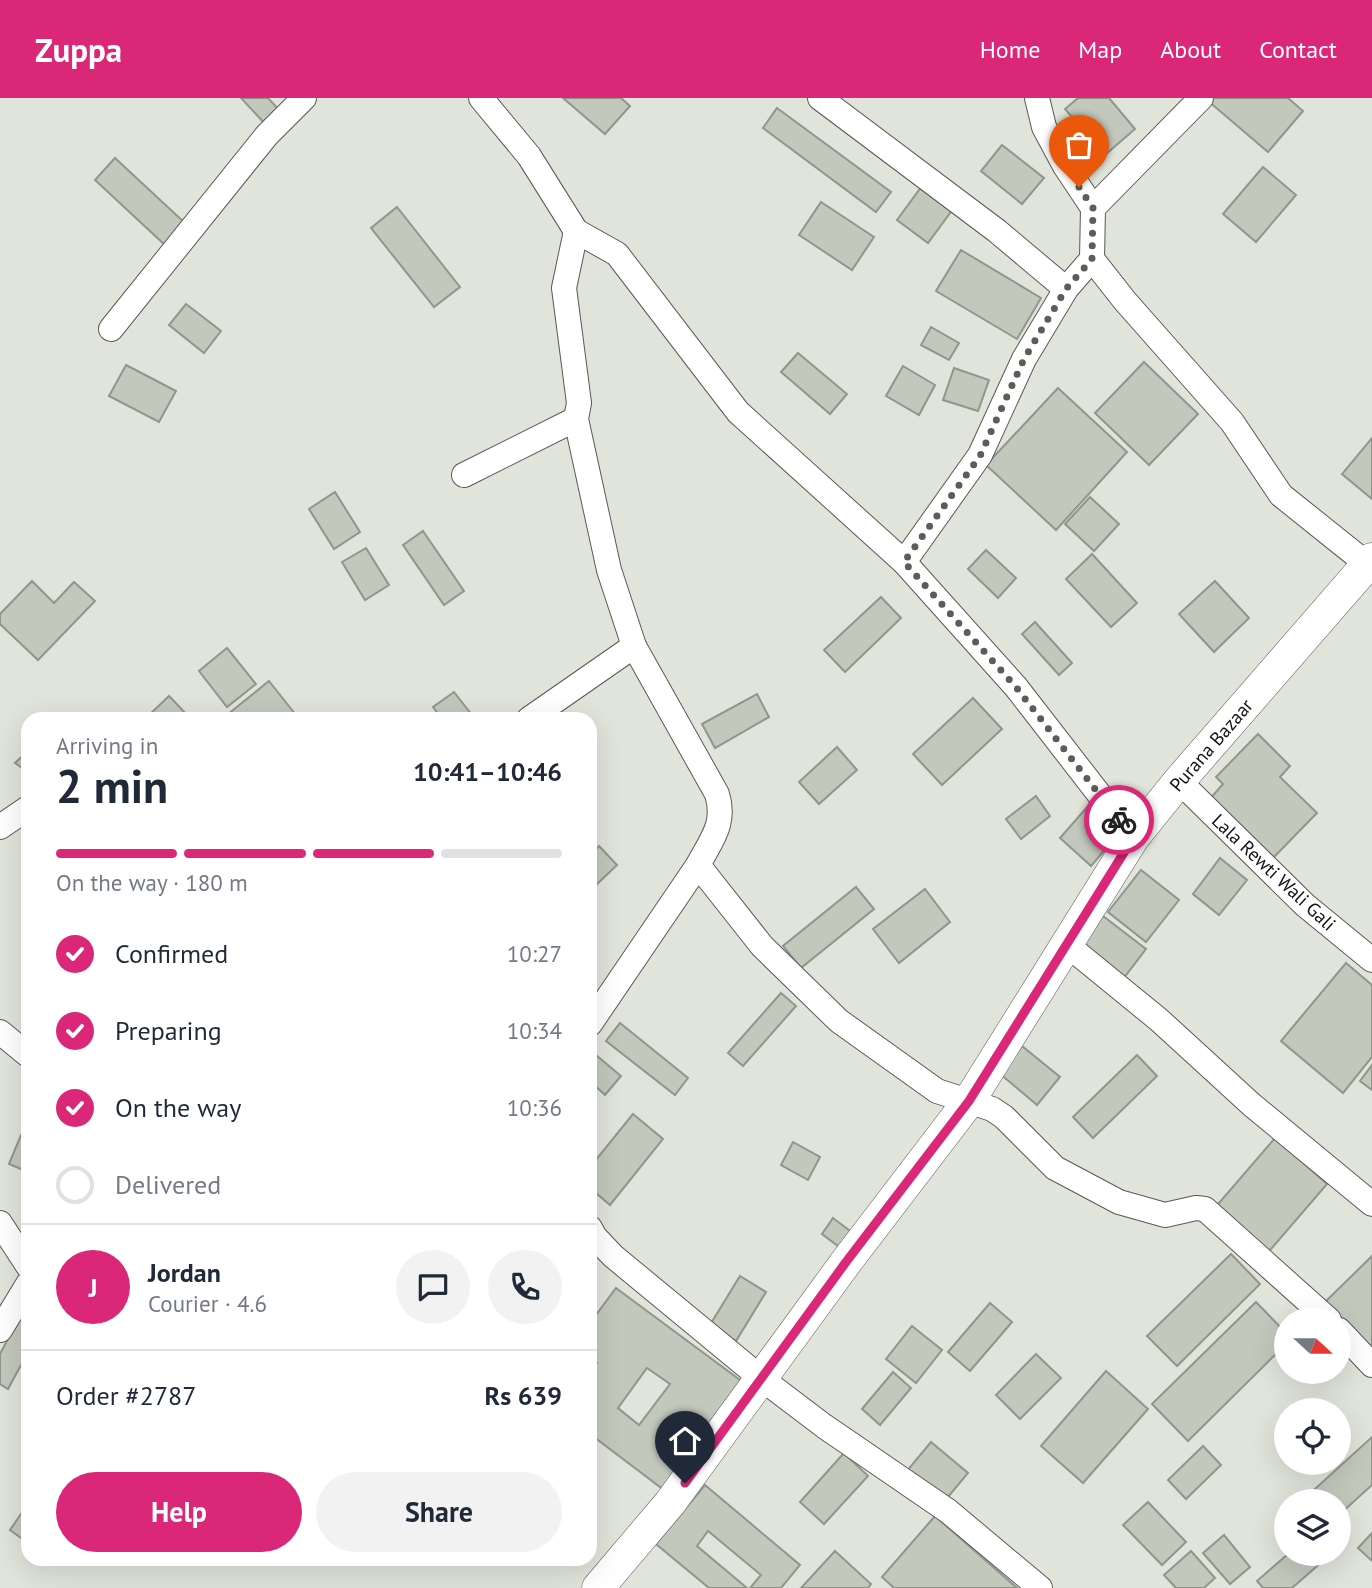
<!DOCTYPE html>
<meta charset="utf-8">
<style>
:root{--surface:#fff;--page:#f2f2f3;--text:#1f2937;--muted:#747a83;--line:#e0e1e3;--accent:#db2777}
body{margin:0;font-family:"PT Sans",sans-serif;background:var(--page);color:var(--text);height:100vh;display:flex;flex-direction:column;font-size:26px;white-space:nowrap}
*{box-sizing:border-box;margin:0}
p{font-size:23px;color:var(--muted)}
.icon{flex:none;width:38px;height:38px;fill:none;stroke:currentColor;stroke-width:2;stroke-linecap:round;stroke-linejoin:round}
.map{position:relative;flex:1;overflow:hidden}
.sheet{position:absolute;left:21px;top:614px;width:576px;height:854px;display:flex;flex-direction:column;background:var(--surface);border-radius:21px;box-shadow:0 7px 28px #0002}
.sheet>*{flex:none}
.needle{width:46px;rotate:111deg}
.controls{position:absolute;left:1274px;top:1209px;display:grid;gap:14px}
.controls a{display:grid;place-items:center;width:77px;height:77px;border-radius:50%;background:var(--surface);box-shadow:0 7px 28px #0002;font-size:35px}
.pin{position:absolute;display:grid;place-items:center;width:60px;height:60px;color:#fff;margin:-72px -30px;border-radius:50% 50% 50% 0;rotate:-45deg;box-shadow:0 0 7px #0007}
.pin .icon{rotate:45deg}
.courier{position:absolute;display:grid;place-items:center;width:70px;height:70px;margin:-35px;border:5px solid #db2777;border-radius:50%;background:#fff;color:#222;box-shadow:0 2px 9px #0007}
.headline em{font-style:normal;font-weight:700}
.headline div{display:flex;flex-direction:column-reverse}
.headline{display:flex;align-items:center;justify-content:space-between;height:119px;padding:0 35px}
h1{font-size:46px;font-weight:700;line-height:52px}
.bar{display:grid;grid-template-columns:repeat(4,1fr);gap:10px 7px;align-content:center;height:84px;padding:0 35px}
.bar i{height:9px;border-radius:5px;background:var(--line)}
.bar .current{background:var(--accent)}
.bar p{grid-column:span 4}
.line{display:flex;align-items:center;gap:18px;padding:0 35px;border-top:2px solid var(--line)}
.line div{flex:1}
.round{display:grid;place-items:center;flex:none;width:74px;height:74px;border-radius:37px;background:var(--page)}
ol{padding:0 35px;list-style:none}
li{display:flex;align-items:center;gap:21px;height:77px}
li p{margin-inline-start:auto}
li .icon{padding:7px;border-radius:50%;background:var(--accent);color:#fff;stroke-width:4}
li:last-child{color:var(--muted)}
li i{width:38px;height:38px;border:4px solid var(--line);border-radius:50%}
.action{display:flex;gap:14px;margin-top:auto;padding:14px 35px}
.action a{flex:1;height:80px;border-radius:42px;background:var(--accent);color:#fff;font-size:28px;font-weight:700;line-height:80px;text-align:center}
.action a+a{background:var(--page);color:var(--text)}
header{display:flex;align-items:center;gap:42px;box-sizing:border-box;height:98px;padding:0 35px;background:var(--accent);color:#fff}
header strong{font-size:33px}
nav{display:flex;gap:38px;margin-inline-start:auto;font-size:24px}
.map>svg:first-child{display:block}
.building{fill:#c3c8bd;stroke:#91968c;stroke-width:2;fill-rule:evenodd}
.lines{fill:none;stroke-linecap:round;stroke-linejoin:round}
.minor-casing{stroke:#575b52;stroke-width:26}
.tertiary-casing{stroke:#575b52;stroke-width:33}
.minor{stroke:#fff;stroke-width:24}
.tertiary{stroke:#fff;stroke-width:32}
.done{stroke:#5b5d57;stroke-width:7;stroke-dasharray:0 12.6}
.route{stroke:#db2777;stroke-width:9}
.labels{text-anchor:middle;stroke-width:5;stroke-linejoin:round;paint-order:stroke}
.street-label{font-size:19px;fill:#131511;stroke:#fff}
</style>
<header>
<strong>Zuppa</strong>
<nav><a>Home</a><a>Map</a><a>About</a><a>Contact</a></nav>
</header>
<div class="map">
<svg width="1372" height="1490" viewBox="0 0 1372 1490">
<rect width="100%" height="100%" fill="#e0e4da"/>
<g class="building">
<polygon points="241,0 268,0 282,15 268,29"/>
<polygon points="563,0 621,0 630,8 605,36"/>
<polygon points="1078,0 1109,0 1135,31 1105,57 1065,11"/>
<polygon points="1209,0 1288,0 1303,13 1268,54 1207,2"/>
<polygon points="777,10 891,94 876,114 763,30"/>
<polygon points="1002,47 1044,80 1022,106 981,73"/>
<polygon points="115,60 186,126 165,147 95,82"/>
<polygon points="1263,69 1296,97 1256,144 1223,116"/>
<polygon points="922,88 953,111 928,145 897,122"/>
<polygon points="821,104 874,139 852,172 799,137"/>
<polygon points="397,109 460,189 434,209 371,130"/>
<polygon points="961,152 1041,200 1017,241 936,193"/>
<polygon points="186,206 221,233 204,255 169,227"/>
<polygon points="931,229 959,245 949,262 921,247"/>
<polygon points="798,255 847,296 830,316 781,274"/>
<polygon points="1144,264 1198,316 1149,367 1095,315"/>
<polygon points="126,267 176,293 159,324 109,298"/>
<polygon points="903,268 935,287 919,317 886,298"/>
<polygon points="954,270 989,282 978,313 943,302"/>
<polygon points="1058,290 1127,354 1056,432 986,367"/>
<polygon points="1372,340 1372,401 1342,376"/>
<polygon points="335,394 360,434 334,451 309,411"/>
<polygon points="1090,399 1119,426 1094,453 1065,426"/>
<polygon points="423,433 464,493 444,507 403,447"/>
<polygon points="366,450 389,487 365,502 342,464"/>
<polygon points="986,452 1016,480 998,500 968,471"/>
<polygon points="1092,456 1137,505 1111,529 1066,481"/>
<polygon points="32,483 54,505 74,484 95,503 38,562 0,526 0,516"/>
<polygon points="1215,483 1249,520 1214,554 1179,516"/>
<polygon points="881,499 901,520 845,574 824,552"/>
<polygon points="1035,524 1072,565 1059,577 1022,536"/>
<polygon points="227,550 256,586 227,609 199,573"/>
<polygon points="269,583 299,621 222,621"/>
<polygon points="454,594 475,621 442,621 433,609"/>
<polygon points="757,596 769,619 715,650 702,626"/>
<polygon points="169,598 191,621 145,621"/>
<polygon points="973,600 1002,631 942,687 913,656"/>
<polygon points="1258,636 1290,668 1280,679 1317,715 1271,762 1208,703 1223,686 1216,679"/>
<polygon points="837,649 857,672 819,706 799,684"/>
<polygon points="28,653 28,674 15,665"/>
<polygon points="1036,698 1050,718 1021,741 1006,721"/>
<polygon points="1089,707 1120,734 1091,768 1060,740"/>
<polygon points="599,748 617,767 592,791 590,788 590,757"/>
<polygon points="1220,760 1247,782 1219,817 1193,796"/>
<polygon points="1141,772 1179,802 1146,844 1108,814"/>
<polygon points="856,789 874,811 801,870 783,848"/>
<polygon points="925,791 950,824 899,865 873,831"/>
<polygon points="1103,818 1146,851 1123,881 1080,848"/>
<polygon points="1346,865 1372,887 1372,959 1343,995 1281,943"/>
<polygon points="781,895 796,908 743,968 728,955"/>
<polygon points="620,925 688,980 675,997 606,943"/>
<polygon points="1022,948 1060,979 1037,1007 999,975"/>
<polygon points="590,952 621,978 605,997 590,983"/>
<polygon points="1137,957 1157,978 1093,1040 1073,1019"/>
<polygon points="1372,967 1372,992 1360,983"/>
<polygon points="633,1016 663,1041 610,1107 590,1090 590,1069"/>
<polygon points="21,1037 28,1040 28,1074 9,1066"/>
<polygon points="1275,1040 1327,1086 1265,1158 1213,1112"/>
<polygon points="793,1044 820,1059 808,1082 781,1067"/>
<polygon points="833,1120 854,1136 842,1151 822,1136"/>
<polygon points="1231,1156 1260,1186 1177,1268 1147,1238"/>
<polygon points="1372,1158 1372,1259 1321,1208"/>
<polygon points="740,1178 766,1194 736,1243 710,1227"/>
<path d="M 616,1190 L 744,1285 L 664,1392 L 590,1336 L 590,1275 L 597,1265 L 590,1259 L 590,1225 ZM 647,1270 L 670,1286 L 639,1327 L 618,1310 Z"/>
<polygon points="28,1203 28,1254 8,1291 0,1286 0,1256"/>
<polygon points="1256,1204 1286,1235 1286,1246 1188,1343 1152,1306"/>
<polygon points="990,1205 1012,1224 970,1273 948,1254"/>
<polygon points="912,1228 942,1252 916,1285 886,1261"/>
<polygon points="1036,1256 1061,1280 1020,1321 996,1297"/>
<polygon points="1106,1273 1148,1311 1083,1385 1041,1348"/>
<polygon points="893,1274 911,1290 880,1327 862,1311"/>
<polygon points="1372,1339 1372,1387 1339,1417 1339,1404 1309,1404 1305,1400"/>
<polygon points="931,1344 968,1375 943,1405 906,1374"/>
<polygon points="1203,1348 1221,1367 1186,1401 1168,1382"/>
<polygon points="844,1355 868,1378 824,1426 800,1404"/>
<polygon points="705,1387 800,1467 781,1490 750,1490 761,1477 708,1433 697,1448 747,1490 709,1490 656,1446"/>
<polygon points="1148,1404 1186,1444 1162,1467 1123,1427"/>
<polygon points="27,1407 28,1408 28,1445 10,1432"/>
<polygon points="935,1418 1017,1490 894,1490 882,1479"/>
<polygon points="1372,1435 1372,1463 1358,1450"/>
<polygon points="1224,1437 1250,1469 1230,1486 1203,1455"/>
<polygon points="835,1453 871,1486 868,1490 801,1490"/>
<polygon points="1191,1453 1215,1480 1204,1490 1176,1490 1164,1477"/>
<polygon points="1288,1456 1331,1456 1292,1490 1263,1490 1257,1483"/>
</g>
<g class="lines">
<defs>
<g id="minor">
<polyline points="481,0 529,58 576,133 617,156 738,314 904,464 1016,589 1133,740"/>
<polyline points="820,0 997,133 1066,191"/>
<polyline points="1093,110 1201,0"/>
<path d="M 576,133 L 564,190 L 579,305 L 576,321 L 609,472 L 634,548 L 717,696 C 726,725 712,741 698,767"/>
<polyline points="1092,161 1125,203 1232,324 1281,397 1372,470"/>
<polyline points="111,231 267,37 304,0"/>
<polyline points="464,377 576,321"/>
<polyline points="904,464 980,357 1024,261 1066,191 1092,161 1093,110 1065,68 1044,29 1037,0"/>
<polyline points="529,621 634,548"/>
<polyline points="1179,683 1305,807 1372,862"/>
<polyline points="0,729 28,710"/>
<polyline points="1066,846 1158,921 1252,1007 1372,1106"/>
<polyline points="590,926 698,767 762,848 839,923 937,993 992,1011 1004,1019 1055,1070 1119,1104 1165,1117 1196,1110 1205,1111 1329,1222"/>
<polyline points="0,934 28,957"/>
<polyline points="0,1125 28,1168"/>
<polyline points="590,1130 595,1139 613,1158 762,1281 824,1328 948,1413 1040,1490"/>
<polyline points="0,1232 28,1186"/>
<polyline points="1339,1232 1372,1267"/>
</g>
<polyline id="tertiary" points="598,1490 670,1405 846,1164 969,1003 1133,740 1179,683 1372,461"/>
</defs>
<use href="#minor" class="minor-casing"/>
<use href="#tertiary" class="tertiary-casing"/>
<use href="#minor" class="minor"/>
<use href="#tertiary" class="tertiary"/>
</g>
<g class="lines">
<polyline class="done" points="1079,89 1093,110 1092,161 1066,191 1024,261 980,358 904,464 1016,589 1119,722"/>
<polyline class="route" points="685,1385 846,1164 969,1003 1133,740 1119,722"/>
</g>
<g class="labels">
<g class="street-label">
<text transform="translate(1211 647) rotate(-49)" y="7">Purana Bazaar</text>
<text transform="translate(1274 774) rotate(43)" y="7">Lala Rewti Wali Gali</text>
</g>
</g>
</svg>
<div class="controls">
<a><svg class="needle" viewBox="-14 -14 28 28"><path d="M0-13l5 13h-10z" fill="#e53935"/><path d="M0 13l5-13h-10z" fill="#747a83"/></svg></a>
<a><svg class="icon" aria-label="locate" viewBox="0 0 24 24"><circle cx="12" cy="12" r="6"/><path d="M12 2v4M12 18v4M2 12h4M18 12h4"/></svg></a>
<a><svg class="icon" aria-label="layers" viewBox="0 0 24 24"><path d="M12 4l9 5-9 5-9-5zM3 14l9 5 9-5"/></svg></a>
</div>
<div class="pin" style="left:1079px;top:89px;background:#ea580c"><svg class="icon" aria-label="bag" viewBox="0 0 24 24"><path d="M5 8h14l-1 12H6zM9 8a3 3 0 0 1 6 0"/></svg></div>
<div class="pin" style="left:685px;top:1385px;background:#1f2937"><svg class="icon" aria-label="home" viewBox="0 0 24 24"><path d="M3 11l9-7 9 7M6 9v11h12V9"/></svg></div>
<div class="courier" style="left:1119px;top:722px"><svg class="icon" aria-label="bike" viewBox="0 0 24 24"><circle cx="6" cy="16" r="4"/><circle cx="18" cy="16" r="4"/><path d="M6 16l4-8h5l3 8M10 8l3 8H6M13 5h3"/></svg></div>
<section class="sheet">
<div class="headline"><div><h1>2 min</h1><p>Arriving in</p></div><em>10:41–10:46</em></div>
<div class="bar"><i class="current"></i><i class="current"></i><i class="current"></i><i></i><p>On the way · 180 m</p></div>
<ol>
<li><svg class="icon" aria-label="check" viewBox="0 0 24 24"><path d="M5 12l5 5 9-10"/></svg>Confirmed<p>10:27</p></li>
<li><svg class="icon" aria-label="check" viewBox="0 0 24 24"><path d="M5 12l5 5 9-10"/></svg>Preparing<p>10:34</p></li>
<li><svg class="icon" aria-label="check" viewBox="0 0 24 24"><path d="M5 12l5 5 9-10"/></svg>On the way<p>10:36</p></li>
<li><i></i>Delivered</li>
</ol>
<div class="line" style="height:126px"><b class="round" style="background:var(--accent);color:#fff">J</b><div><b>Jordan</b><p>Courier · 4.6</p></div><a class="round"><svg class="icon" aria-label="chat" viewBox="0 0 24 24"><path d="M4 5h16v11H9l-5 4z"/></svg></a><a class="round"><svg class="icon" aria-label="phone" viewBox="0 0 24 24"><path d="M5 4h4l2 5-3 2q2 4 5 5l2-3 5 2v4C11 20 4 13 5 4z"/></svg></a></div>
<div class="line" style="height:91px"><div>Order #2787</div><b>Rs 639</b></div>
<div class="action"><a>Help</a><a>Share</a></div>
</section>
</div>
